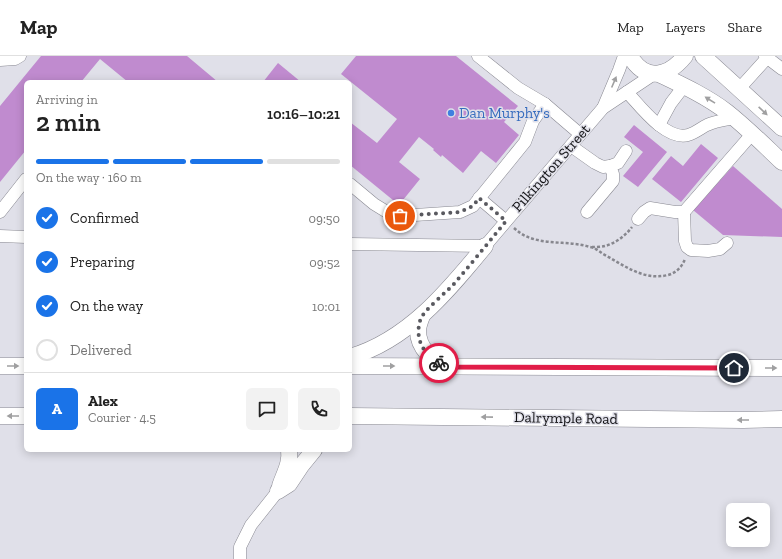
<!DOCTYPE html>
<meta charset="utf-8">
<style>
:root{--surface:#fff;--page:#f2f2f2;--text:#222;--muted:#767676;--line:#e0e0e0;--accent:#1a73e8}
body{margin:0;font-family:"Zilla Slab",serif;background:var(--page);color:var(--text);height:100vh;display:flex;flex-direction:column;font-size:15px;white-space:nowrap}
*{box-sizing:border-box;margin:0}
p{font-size:13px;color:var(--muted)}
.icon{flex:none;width:22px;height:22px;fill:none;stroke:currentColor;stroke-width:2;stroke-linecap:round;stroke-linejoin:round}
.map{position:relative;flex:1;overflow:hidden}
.panel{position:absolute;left:24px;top:24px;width:328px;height:372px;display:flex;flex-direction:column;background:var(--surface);border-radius:6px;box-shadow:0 2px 10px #0003}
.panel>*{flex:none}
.controls{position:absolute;left:726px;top:447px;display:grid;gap:8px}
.controls a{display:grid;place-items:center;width:44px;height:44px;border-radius:6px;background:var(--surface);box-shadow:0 2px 10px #0003;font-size:20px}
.pin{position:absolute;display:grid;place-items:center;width:34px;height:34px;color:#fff;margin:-17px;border:2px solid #fff;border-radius:50%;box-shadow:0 1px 4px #0007}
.courier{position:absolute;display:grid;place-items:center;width:40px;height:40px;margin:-20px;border:3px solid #e11d48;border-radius:50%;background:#fff;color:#222;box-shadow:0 1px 5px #0007}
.overview em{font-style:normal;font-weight:600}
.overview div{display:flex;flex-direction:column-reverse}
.overview{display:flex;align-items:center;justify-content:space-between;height:68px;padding:0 12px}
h1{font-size:26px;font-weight:600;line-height:30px}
.bar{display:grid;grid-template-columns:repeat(4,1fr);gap:6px 4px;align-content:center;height:48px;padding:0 12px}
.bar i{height:5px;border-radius:3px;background:var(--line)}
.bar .current{background:var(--accent)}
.bar p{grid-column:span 4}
.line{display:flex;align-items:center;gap:10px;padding:0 12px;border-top:1px solid var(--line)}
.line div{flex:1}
.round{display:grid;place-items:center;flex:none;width:42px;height:42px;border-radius:6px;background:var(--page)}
ol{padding:0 12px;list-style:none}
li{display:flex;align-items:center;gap:12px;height:44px}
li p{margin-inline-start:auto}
li .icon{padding:4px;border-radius:50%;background:var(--accent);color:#fff;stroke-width:4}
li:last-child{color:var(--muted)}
li i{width:22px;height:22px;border:2px solid var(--line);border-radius:50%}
header{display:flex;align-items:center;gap:24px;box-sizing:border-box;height:56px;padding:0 20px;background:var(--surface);border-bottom:1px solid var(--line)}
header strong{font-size:19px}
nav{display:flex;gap:22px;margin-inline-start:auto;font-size:14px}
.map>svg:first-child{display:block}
.building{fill:#c08bcf}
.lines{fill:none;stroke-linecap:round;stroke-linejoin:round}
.minor-casing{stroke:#888891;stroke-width:13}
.major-casing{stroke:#888891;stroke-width:17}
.path{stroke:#87878e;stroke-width:2.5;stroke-dasharray:3 2;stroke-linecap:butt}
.minor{stroke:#fff;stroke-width:12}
.major{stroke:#fff;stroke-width:16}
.oneway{fill:#a0a0a1}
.done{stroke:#59595f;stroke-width:4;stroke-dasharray:0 7.2}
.route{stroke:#e11d48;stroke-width:5}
.shop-dot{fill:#3f7fe0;stroke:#e0e0e9;stroke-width:1.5}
.labels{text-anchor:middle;stroke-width:3;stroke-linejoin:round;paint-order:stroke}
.shop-label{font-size:15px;fill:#366cbe;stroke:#e0e0e9;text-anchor:start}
.street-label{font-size:15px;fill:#111114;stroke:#e0e0e9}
</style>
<header>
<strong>Map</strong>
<nav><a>Map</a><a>Layers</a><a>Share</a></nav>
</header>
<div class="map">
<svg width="782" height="503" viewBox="0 0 782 503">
<rect width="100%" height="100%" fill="#e0e0e9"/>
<g class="building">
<polygon points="41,0 187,0 218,26 128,26 100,3 81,26 26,26 26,94 0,126 0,50"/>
<polygon points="356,0 456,0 518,50 504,66 519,79 496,107 481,95 463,117 442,99 441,101 433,94 434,93 419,81 399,106 420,123 399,149 350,109 350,66 377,87 397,63 341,18"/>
<polygon points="278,7 301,26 263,26"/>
<polygon points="634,69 667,96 638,131 623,120 643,96 624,81"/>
<polygon points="701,88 718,102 681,146 652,123 671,100 683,110"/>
<polygon points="733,110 782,153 782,181 723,179 693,154"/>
</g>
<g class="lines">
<defs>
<g id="minor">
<polyline points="478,0 518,32 545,48 580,78"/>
<polyline points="765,0 782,13"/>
<polyline points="0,4 15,3 20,0"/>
<polyline points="739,33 767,2"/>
<path d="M 627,36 C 640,50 666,85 688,79 C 695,77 701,72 707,69 C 716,65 725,64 735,62"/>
<polyline points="603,52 619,14 624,0"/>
<polyline points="659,69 671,47 684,30"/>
<polyline points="571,90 595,107 603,111 610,110 618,107 626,95"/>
<polyline points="350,128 374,148 387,156 400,160 460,156 473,150 525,86 533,65 545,48"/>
<polyline points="479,142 506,165"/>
<polyline points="0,156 26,123"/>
<polyline points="587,156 613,125 613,118 610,110"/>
<polyline points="684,156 685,185 687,191 691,194 708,195 720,193 727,187"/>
<polyline points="638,163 644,156 650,152 675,156 684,156 752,78"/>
<polyline points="0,180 26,181"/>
<polyline points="350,188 485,190 603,52 654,18"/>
<polyline points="240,503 240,491 251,469 278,435"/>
</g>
<g id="major">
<path d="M 630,0 C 645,26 668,21 685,0"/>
<polyline points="703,0 782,72"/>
<path d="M 659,18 C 682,29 706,40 727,56 C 746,71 764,89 782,106"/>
<path d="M 422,260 C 420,265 418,270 418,275 C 418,292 433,306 447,310"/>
<path d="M 350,301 C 408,284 448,235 485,190"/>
<polyline points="0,310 26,310"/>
<polyline points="350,310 782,312"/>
<polyline points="0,360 26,360"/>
<polyline points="350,360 743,364 782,363"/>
<path d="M 280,430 C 284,418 291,407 289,394"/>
<polyline points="278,435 289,428 301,410 314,394"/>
</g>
</defs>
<use href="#minor" class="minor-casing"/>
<use href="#major" class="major-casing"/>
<g class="path">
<path d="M 514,172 C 535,192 565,183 590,191 C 595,192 599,195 603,198 C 624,209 643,225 668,219 C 676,217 682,211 685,203"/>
<path d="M 592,191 C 596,191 601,191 605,190 C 616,187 625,180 632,171"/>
</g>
<use href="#minor" class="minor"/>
<use href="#major" class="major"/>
</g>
<defs><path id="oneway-solid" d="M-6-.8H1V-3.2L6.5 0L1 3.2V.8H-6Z"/></defs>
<g class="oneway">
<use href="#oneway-solid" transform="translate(614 26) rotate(-67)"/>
<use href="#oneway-solid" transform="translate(710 44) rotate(-148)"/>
<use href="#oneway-solid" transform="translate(763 55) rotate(43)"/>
<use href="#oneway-solid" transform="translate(13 310)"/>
<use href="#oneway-solid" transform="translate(389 310)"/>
<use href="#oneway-solid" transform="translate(771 312)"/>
<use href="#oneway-solid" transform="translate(13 360) rotate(180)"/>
<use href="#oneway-solid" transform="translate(487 361) rotate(-179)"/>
<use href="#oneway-solid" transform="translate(743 364) rotate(180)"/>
</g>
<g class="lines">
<path class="done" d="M 400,160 L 460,156 L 473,150 L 479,142 L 506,165 C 489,186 471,208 453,229 C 446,236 424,255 421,262 C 414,281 422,297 439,307"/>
<polyline class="route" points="439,307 449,311 734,312"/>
</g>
<circle class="shop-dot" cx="451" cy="57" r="4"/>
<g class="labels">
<g class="shop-label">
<text x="459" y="62">Dan Murphy's</text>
</g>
<g class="street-label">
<text transform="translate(551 112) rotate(-49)" y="5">Pilkington Street</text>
<text transform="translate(566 362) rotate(1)" y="5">Dalrymple Road</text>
</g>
</g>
</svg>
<div class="controls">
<a><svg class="icon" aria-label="layers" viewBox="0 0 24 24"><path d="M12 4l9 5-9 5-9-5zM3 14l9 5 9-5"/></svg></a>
</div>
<div class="pin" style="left:400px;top:160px;background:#ea580c"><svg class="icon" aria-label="bag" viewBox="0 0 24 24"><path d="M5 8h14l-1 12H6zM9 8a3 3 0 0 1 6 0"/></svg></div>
<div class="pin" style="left:734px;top:312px;background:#1f2937"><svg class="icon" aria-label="home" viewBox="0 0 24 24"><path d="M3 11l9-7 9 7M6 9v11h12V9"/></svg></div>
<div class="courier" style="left:439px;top:307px"><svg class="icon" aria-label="bike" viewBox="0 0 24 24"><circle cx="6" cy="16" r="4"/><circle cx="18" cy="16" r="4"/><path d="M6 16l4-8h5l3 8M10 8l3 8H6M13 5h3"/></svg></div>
<section class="panel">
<div class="overview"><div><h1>2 min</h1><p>Arriving in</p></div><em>10:16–10:21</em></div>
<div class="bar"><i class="current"></i><i class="current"></i><i class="current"></i><i></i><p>On the way · 160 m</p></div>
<ol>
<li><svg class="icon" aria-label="check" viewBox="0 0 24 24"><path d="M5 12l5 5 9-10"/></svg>Confirmed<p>09:50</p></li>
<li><svg class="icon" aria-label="check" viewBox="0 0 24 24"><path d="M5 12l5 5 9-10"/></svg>Preparing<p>09:52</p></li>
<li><svg class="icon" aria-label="check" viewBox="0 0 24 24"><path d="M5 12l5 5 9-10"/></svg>On the way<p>10:01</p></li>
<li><i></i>Delivered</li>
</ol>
<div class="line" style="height:72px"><b class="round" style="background:var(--accent);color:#fff">A</b><div><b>Alex</b><p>Courier · 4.5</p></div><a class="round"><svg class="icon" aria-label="chat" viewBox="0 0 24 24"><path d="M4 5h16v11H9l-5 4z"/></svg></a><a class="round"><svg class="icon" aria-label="phone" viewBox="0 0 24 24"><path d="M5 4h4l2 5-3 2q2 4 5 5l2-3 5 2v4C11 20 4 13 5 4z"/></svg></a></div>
</section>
</div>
